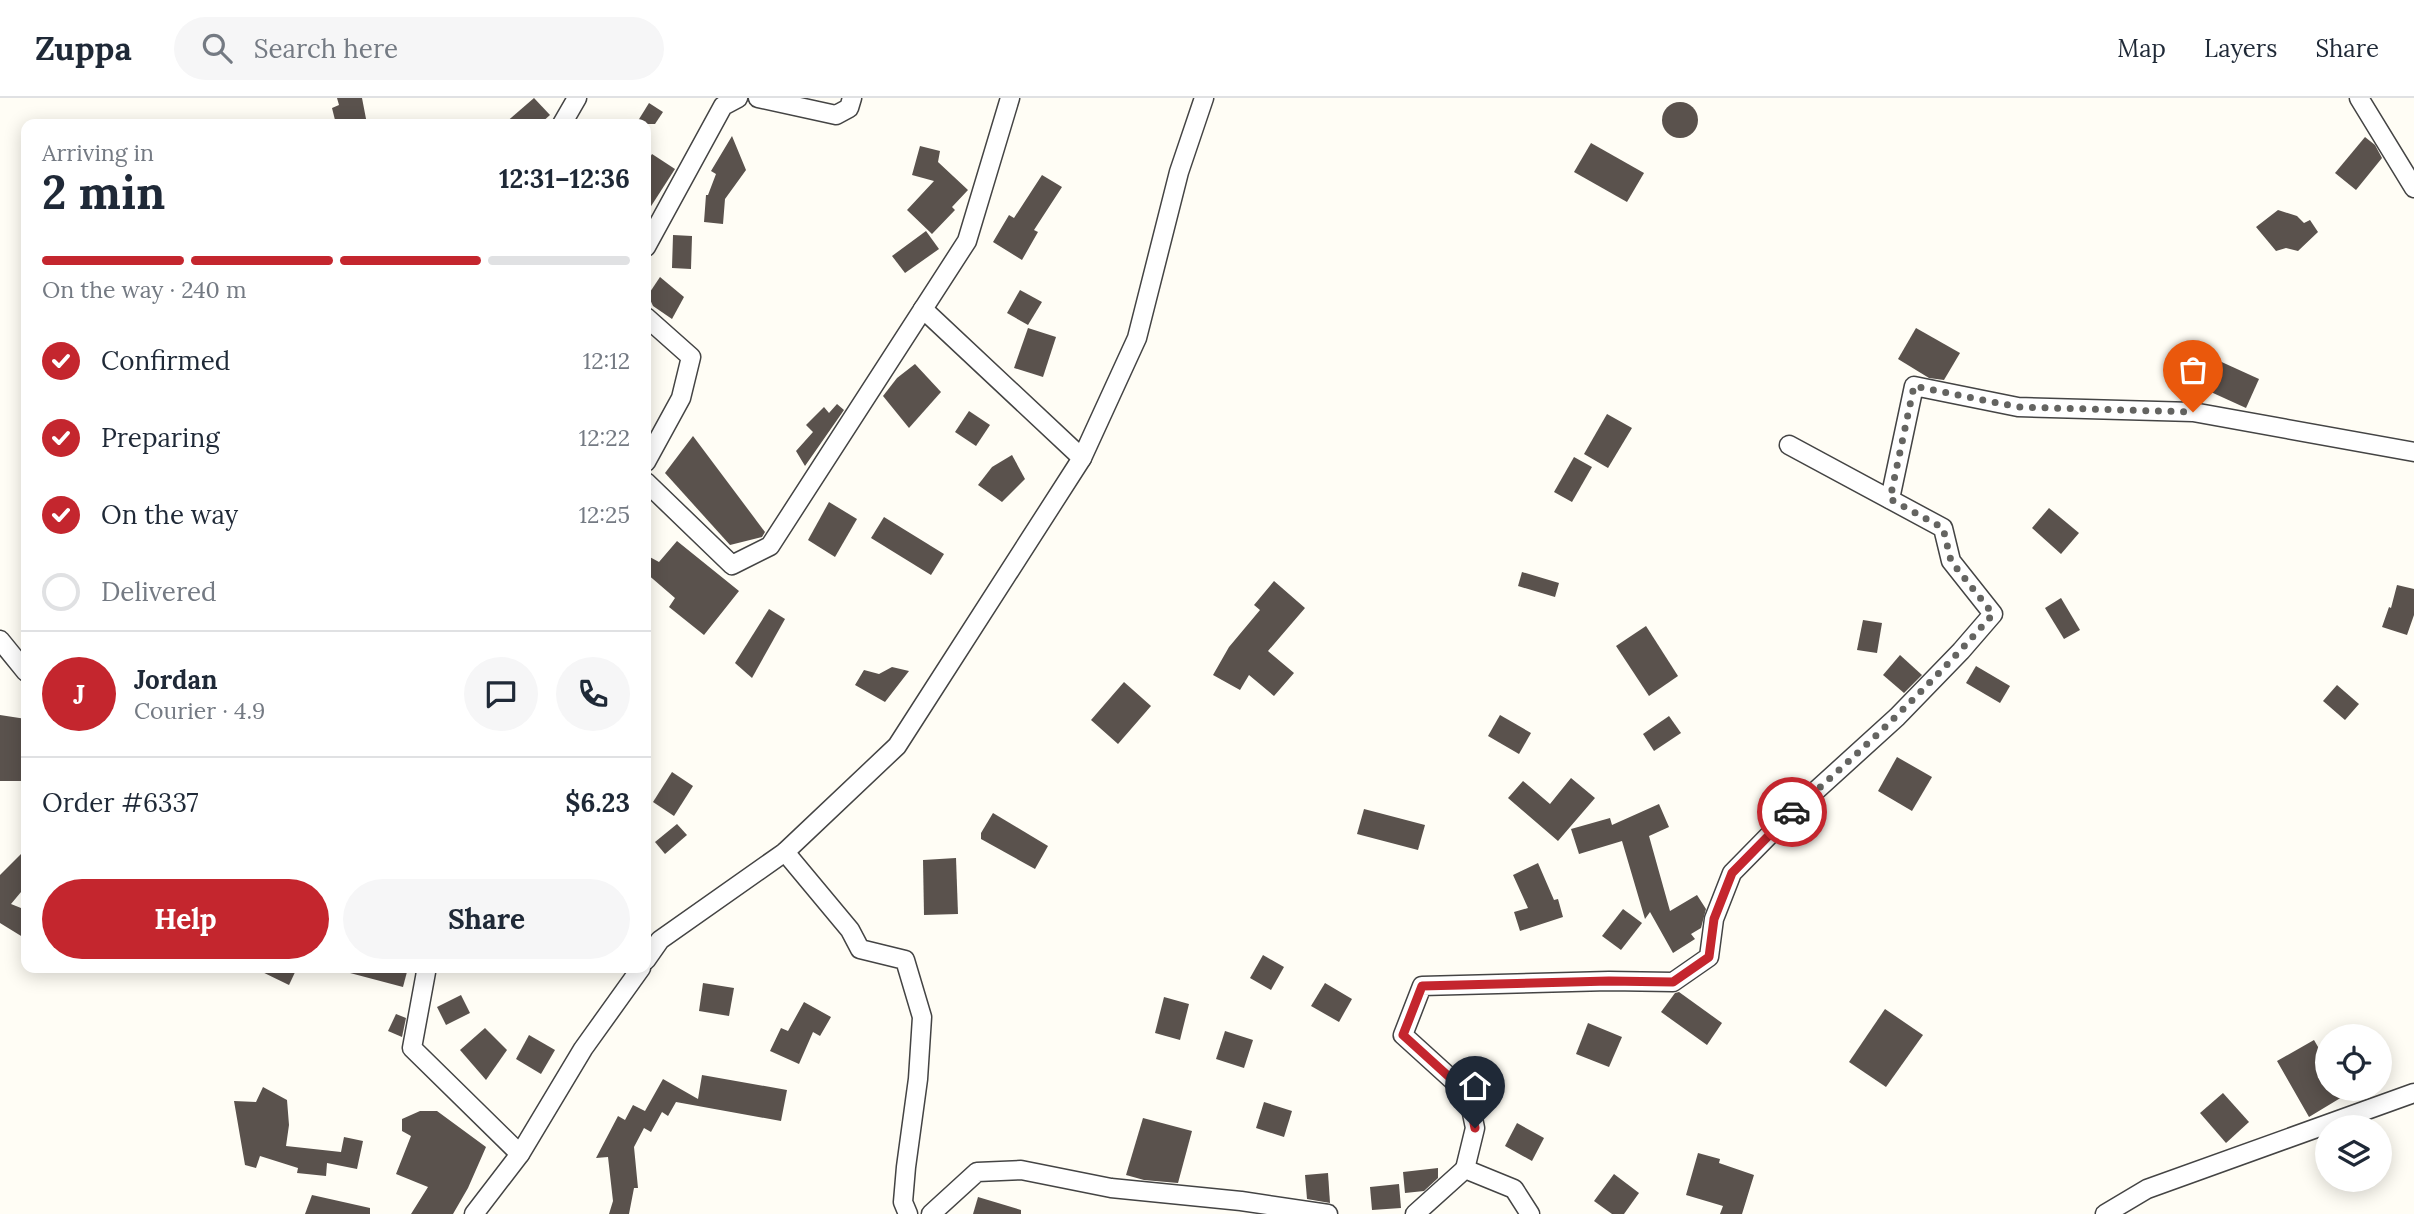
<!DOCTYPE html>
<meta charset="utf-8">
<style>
:root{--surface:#fff;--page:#f6f6f7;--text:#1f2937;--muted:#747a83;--line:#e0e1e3;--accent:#c4262e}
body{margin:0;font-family:Lora,serif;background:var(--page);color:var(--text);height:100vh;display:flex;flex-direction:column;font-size:26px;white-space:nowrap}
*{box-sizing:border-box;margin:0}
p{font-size:23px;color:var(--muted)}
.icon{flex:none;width:38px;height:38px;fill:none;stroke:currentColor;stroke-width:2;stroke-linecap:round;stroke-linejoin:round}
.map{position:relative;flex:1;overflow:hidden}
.details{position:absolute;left:21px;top:21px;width:630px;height:854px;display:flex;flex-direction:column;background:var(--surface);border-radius:14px;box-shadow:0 4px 18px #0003}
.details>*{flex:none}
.tools{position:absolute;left:2315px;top:926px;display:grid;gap:14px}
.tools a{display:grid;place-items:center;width:77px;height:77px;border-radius:50%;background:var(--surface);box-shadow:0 4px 18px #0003;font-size:35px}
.pin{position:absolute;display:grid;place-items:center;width:60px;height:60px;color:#fff;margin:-72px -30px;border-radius:50% 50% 50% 0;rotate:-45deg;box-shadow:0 0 7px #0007}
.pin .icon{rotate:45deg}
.courier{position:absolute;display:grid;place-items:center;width:70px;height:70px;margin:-35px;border:5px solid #c4262e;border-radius:50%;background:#fff;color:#222;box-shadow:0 2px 9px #0007}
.summary em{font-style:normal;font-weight:700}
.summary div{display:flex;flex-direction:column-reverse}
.summary{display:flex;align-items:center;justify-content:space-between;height:119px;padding:0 21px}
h1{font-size:46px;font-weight:700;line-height:52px}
.bar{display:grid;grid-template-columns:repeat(4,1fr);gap:10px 7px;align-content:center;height:84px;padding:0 21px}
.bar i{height:9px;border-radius:5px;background:var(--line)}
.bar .current{background:var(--accent)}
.bar p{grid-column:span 4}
.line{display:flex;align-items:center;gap:18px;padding:0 21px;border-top:2px solid var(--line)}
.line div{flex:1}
.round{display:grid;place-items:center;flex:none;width:74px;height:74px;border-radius:37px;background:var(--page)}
ol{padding:0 21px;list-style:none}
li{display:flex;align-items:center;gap:21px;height:77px}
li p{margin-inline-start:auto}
li .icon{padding:7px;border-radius:50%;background:var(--accent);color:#fff;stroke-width:4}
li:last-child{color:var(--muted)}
li i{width:38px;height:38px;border:4px solid var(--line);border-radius:50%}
.button{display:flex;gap:14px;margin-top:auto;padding:14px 21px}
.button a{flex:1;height:80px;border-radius:42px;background:var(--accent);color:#fff;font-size:28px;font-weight:700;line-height:80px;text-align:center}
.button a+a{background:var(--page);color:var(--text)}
header{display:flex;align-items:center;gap:42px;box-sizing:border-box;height:98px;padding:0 35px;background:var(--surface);border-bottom:2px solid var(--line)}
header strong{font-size:33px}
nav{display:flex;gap:38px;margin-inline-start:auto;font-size:24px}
.search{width:490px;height:63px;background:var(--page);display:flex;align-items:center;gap:18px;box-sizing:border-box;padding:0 24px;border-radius:38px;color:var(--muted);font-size:26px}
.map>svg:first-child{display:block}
.building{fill:#5a524d}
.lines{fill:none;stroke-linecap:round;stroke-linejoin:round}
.minor-casing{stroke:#444;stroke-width:21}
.minor{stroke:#fff;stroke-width:18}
.done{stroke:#646461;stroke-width:7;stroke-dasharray:0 12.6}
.route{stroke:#c4262e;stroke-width:9}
</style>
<header>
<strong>Zuppa</strong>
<div class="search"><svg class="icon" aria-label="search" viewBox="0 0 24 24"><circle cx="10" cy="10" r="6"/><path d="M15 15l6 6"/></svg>Search here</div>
<nav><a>Map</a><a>Layers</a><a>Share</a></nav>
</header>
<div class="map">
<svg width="2414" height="1116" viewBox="0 0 2414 1116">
<rect width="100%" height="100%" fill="#fffdf5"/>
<g class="building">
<polygon points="337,0 362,0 367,26 336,26 332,10 339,7"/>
<polygon points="534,0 550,17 540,26 504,26"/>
<circle cx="1680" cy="22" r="18"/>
<polygon points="649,5 663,14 655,26 636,26"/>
<polygon points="732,38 746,72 725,101 723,126 704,124 706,97 708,97 716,76 711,73"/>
<polygon points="2365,39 2375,47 2382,60 2356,92 2335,75"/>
<polygon points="1591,45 1644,75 1627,104 1574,74"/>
<polygon points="920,48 940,53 938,64 968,92 952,109 955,112 932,136 907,112 934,83 912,77"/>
<polygon points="652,56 675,71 646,116 646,66"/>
<polygon points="1042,77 1062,89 1034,132 1038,134 1022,162 993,144 1009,117 1014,120"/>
<polygon points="2278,112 2297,118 2304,125 2310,122 2318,134 2298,153 2286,150 2276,153 2256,129"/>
<polygon points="926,133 939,151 905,175 892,158"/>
<polygon points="673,137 692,138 691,171 672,170"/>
<polygon points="660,179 684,199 672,221 653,208 648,197"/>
<polygon points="1020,192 1042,204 1028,227 1007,215"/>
<polygon points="1028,230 1056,239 1043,279 1014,270"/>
<polygon points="1916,230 1960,255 1944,282 1929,280 1898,261"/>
<polygon points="2215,261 2259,281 2246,310 2202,290"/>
<polygon points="915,266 941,294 909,330 883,298 897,280"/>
<polygon points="837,306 844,312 805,368 796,353 813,334 806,327 824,309 829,315"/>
<polygon points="969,313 990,327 976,348 955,334"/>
<polygon points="1607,316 1632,330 1608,370 1584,356"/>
<polygon points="693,338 765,434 762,439 730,447 665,375"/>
<polygon points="1012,357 1025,381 1002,404 978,387 992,369"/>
<polygon points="1574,359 1592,369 1572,404 1554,394"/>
<polygon points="829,404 857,421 835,459 808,442"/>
<polygon points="2049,410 2079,435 2061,456 2032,430"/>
<polygon points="884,419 944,456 931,477 871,440"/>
<polygon points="677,443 739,493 704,537 669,509 675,500 646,475 646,457 659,464"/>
<polygon points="1522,474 1559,485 1555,499 1518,488"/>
<polygon points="1274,483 1305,510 1268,553 1294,575 1274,598 1249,577 1240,592 1213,577 1229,549 1260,512 1254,507"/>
<polygon points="2397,487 2414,491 2414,517 2407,537 2382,529 2389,509 2391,510"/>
<polygon points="2061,500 2080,532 2064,541 2045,510"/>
<polygon points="769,511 785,521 752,580 735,565"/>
<polygon points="1863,522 1882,525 1877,555 1857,552"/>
<polygon points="1646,528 1678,578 1649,598 1616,548"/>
<polygon points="1900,557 1922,577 1904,595 1883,577"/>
<polygon points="1976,568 2010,588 2000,605 1966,585"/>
<polygon points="892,569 909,573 885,604 855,587 864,572 879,576"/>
<polygon points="1124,584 1151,608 1118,646 1091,622"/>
<polygon points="2337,587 2359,606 2345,622 2323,603"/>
<polygon points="0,617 26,621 24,683 0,683"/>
<polygon points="1500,617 1531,635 1519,656 1488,638"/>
<polygon points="1669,618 1681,635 1654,653 1643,636"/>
<polygon points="1897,659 1932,679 1912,713 1878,693"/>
<polygon points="672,674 693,688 674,718 653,704"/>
<polygon points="1571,680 1595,700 1558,743 1508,700 1523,683 1550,706"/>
<polygon points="1659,706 1669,729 1649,738 1670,813 1697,797 1706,811 1701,830 1691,836 1695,841 1673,855 1650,814 1645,821 1622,743 1579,756 1571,731 1610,720 1612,727"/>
<polygon points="1364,711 1425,727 1418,752 1357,736"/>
<polygon points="993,715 1048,748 1035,771 981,741 981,735"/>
<polygon points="677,726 687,737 665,756 655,744"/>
<polygon points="26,751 26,788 11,806 26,812 26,841 0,825 0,777"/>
<polygon points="956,760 958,816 924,817 923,762"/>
<polygon points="1538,765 1554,802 1558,801 1563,819 1520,833 1514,814 1528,810 1513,777"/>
<polygon points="1623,811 1642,825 1621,852 1602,838"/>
<polygon points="1263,857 1284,869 1271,892 1250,880"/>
<polygon points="254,870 297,870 289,887"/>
<polygon points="350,870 408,870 403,889 350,875"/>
<polygon points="703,885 734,890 729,918 699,913"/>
<polygon points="1325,885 1352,901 1339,924 1311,908"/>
<polygon points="1679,894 1722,925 1707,947 1661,914 1675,895"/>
<polygon points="461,897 470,915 446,927 437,909"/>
<polygon points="1164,899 1189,906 1180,942 1155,935"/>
<polygon points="804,904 831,919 820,938 813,934 799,966 770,953 781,930 788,933"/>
<polygon points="1885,911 1923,937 1886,989 1849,964"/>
<polygon points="396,916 406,920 402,939 388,933"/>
<polygon points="1588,925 1622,939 1609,969 1576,956"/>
<polygon points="485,930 507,952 486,982 460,952"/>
<polygon points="1225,933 1253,942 1244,970 1216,961"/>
<polygon points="529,937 555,952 541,976 516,961"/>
<polygon points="2314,942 2328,966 2328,990 2357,990 2309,1019 2277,963"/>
<polygon points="702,977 787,992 781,1023 676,1004 668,1018 662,1014 651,1034 644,1030 634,1049 638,1090 634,1090 629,1116 609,1116 613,1103 608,1059 596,1060 618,1018 625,1022 633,1007 645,1013 663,981 698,1001"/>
<polygon points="263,989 287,1002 289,1027 286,1048 341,1054 344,1039 363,1043 357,1071 327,1065 326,1078 297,1075 298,1070 260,1058 256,1070 245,1067 234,1003 256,1004"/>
<polygon points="2223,995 2249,1024 2226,1045 2200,1015"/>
<polygon points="1264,1004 1292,1013 1284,1039 1256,1030"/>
<polygon points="420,1013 437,1013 486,1049 468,1090 453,1116 411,1116 428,1089 396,1076 411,1038 402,1033 402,1021"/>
<polygon points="1143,1020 1192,1033 1178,1085 1144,1082 1126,1077"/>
<polygon points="1517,1025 1544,1040 1532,1063 1505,1048"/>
<polygon points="1698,1055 1720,1061 1719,1065 1754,1077 1742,1116 1720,1116 1723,1108 1686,1097"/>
<polygon points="1438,1070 1438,1080 1424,1093 1405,1095 1403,1074"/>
<polygon points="1328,1075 1330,1105 1307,1101 1305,1077"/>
<polygon points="1614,1076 1639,1095 1624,1116 1612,1116 1594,1103"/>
<polygon points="1399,1086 1401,1110 1372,1112 1370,1089"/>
<polygon points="312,1097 370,1110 370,1116 305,1116"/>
<polygon points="978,1099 1021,1112 1021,1116 973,1116"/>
</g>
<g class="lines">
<defs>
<g id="minor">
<polyline points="758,0 836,17 849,10 852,0"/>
<polyline points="2359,0 2414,90"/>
<polyline points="562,26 577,0"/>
<polyline points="646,149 723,8 738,0"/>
<polyline points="923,211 1082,360"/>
<polyline points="646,219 691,259 681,300 646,364"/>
<polyline points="646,384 732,467 770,448 967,143 1010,0"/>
<polyline points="1890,401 1914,288 2018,309 2193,314 2414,354"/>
<polyline points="0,542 26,574"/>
<polyline points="785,754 850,832 860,851 905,862 922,919 918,981 906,1069 903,1104 908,1116"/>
<polyline points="646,862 660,842 785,754 897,648 1082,360 1137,240 1179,74 1204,0"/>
<polyline points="424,870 426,874 412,950 520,1056"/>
<polyline points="1465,1071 1475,1030 1468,996 1403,937 1422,888 1609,883 1673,884 1709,859 1714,821 1732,775 1788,718 1897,619 1961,553 1993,516 1951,463 1943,430 1789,347"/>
<polyline points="474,1116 520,1056 583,951 641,870"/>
<polyline points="931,1116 977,1074 1021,1072 1111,1090 1241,1103 1328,1116"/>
<polyline points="1415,1116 1465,1071 1514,1091 1530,1116"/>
<polyline points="2105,1116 2147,1091 2414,995"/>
</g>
</defs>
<use href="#minor" class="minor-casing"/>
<use href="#minor" class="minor"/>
</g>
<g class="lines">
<path class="done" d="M 1792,714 C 1863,652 1931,587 1993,516 L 1951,463 L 1943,430 L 1890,401 L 1914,288 L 2018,309 L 2193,314"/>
<polyline class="route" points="1475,1030 1468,996 1403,937 1422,888 1609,883 1673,884 1709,859 1714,821 1732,775 1792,714"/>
</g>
</svg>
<div class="tools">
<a><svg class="icon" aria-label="locate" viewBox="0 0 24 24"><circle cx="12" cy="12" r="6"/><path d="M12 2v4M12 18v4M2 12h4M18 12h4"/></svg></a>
<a><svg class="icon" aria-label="layers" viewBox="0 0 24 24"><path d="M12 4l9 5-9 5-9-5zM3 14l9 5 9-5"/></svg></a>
</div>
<div class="pin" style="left:2193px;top:314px;background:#ea580c"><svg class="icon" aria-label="bag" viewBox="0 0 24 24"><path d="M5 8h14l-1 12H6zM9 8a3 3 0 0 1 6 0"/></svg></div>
<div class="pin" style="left:1475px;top:1030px;background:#1f2937"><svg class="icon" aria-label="home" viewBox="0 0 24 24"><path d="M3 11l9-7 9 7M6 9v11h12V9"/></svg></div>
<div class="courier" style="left:1792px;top:714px"><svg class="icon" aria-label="car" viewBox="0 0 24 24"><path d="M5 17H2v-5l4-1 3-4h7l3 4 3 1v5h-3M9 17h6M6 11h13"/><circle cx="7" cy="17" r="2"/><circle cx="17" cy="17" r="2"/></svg></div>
<section class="details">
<div class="summary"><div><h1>2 min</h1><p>Arriving in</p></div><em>12:31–12:36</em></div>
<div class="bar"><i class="current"></i><i class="current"></i><i class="current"></i><i></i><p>On the way · 240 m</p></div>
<ol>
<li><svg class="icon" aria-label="check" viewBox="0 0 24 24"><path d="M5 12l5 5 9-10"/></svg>Confirmed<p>12:12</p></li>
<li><svg class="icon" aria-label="check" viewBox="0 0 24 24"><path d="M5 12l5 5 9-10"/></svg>Preparing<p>12:22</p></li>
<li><svg class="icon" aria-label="check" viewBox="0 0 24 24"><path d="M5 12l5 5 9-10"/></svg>On the way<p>12:25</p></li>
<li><i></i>Delivered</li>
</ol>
<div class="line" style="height:126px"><b class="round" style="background:var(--accent);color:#fff">J</b><div><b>Jordan</b><p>Courier · 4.9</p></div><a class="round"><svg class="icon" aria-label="chat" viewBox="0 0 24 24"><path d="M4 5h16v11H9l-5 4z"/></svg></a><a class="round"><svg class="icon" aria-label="phone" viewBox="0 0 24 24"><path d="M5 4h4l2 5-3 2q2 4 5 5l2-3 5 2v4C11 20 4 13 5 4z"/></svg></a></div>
<div class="line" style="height:91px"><div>Order #6337</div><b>$6.23</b></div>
<div class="button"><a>Help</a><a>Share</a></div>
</section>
</div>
